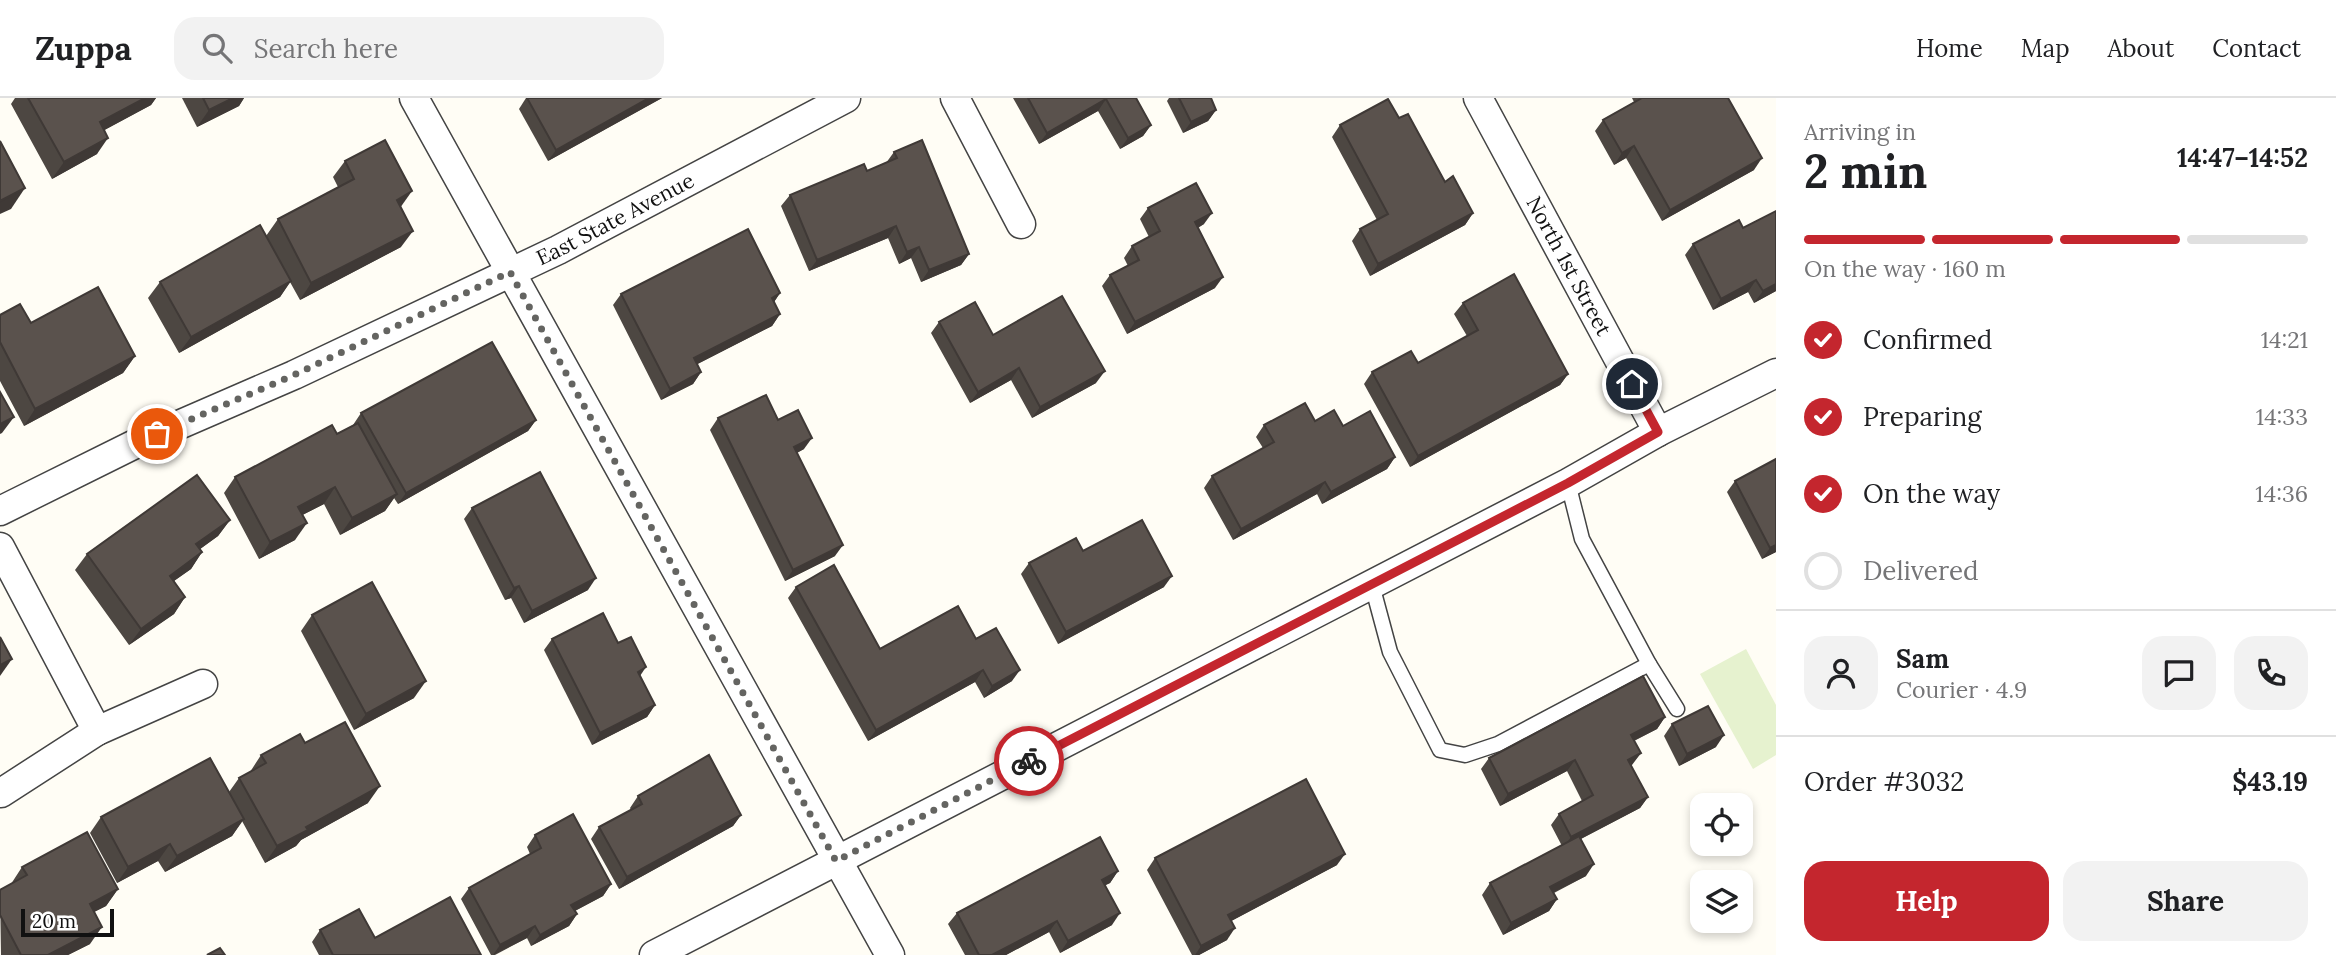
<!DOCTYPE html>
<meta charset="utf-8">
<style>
:root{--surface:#fff;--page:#f2f2f2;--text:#202124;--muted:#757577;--line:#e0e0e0;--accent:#c4262e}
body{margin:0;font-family:Lora,serif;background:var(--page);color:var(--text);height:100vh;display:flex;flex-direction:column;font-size:26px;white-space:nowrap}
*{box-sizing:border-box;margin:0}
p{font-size:23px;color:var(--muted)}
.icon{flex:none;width:38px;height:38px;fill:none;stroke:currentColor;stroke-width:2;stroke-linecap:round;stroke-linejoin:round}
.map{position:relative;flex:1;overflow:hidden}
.panel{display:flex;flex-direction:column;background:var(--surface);width:560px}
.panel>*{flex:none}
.fabs{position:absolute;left:1690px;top:695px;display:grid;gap:14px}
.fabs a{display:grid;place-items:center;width:63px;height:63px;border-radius:14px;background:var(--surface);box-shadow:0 4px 10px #0003;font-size:35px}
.scale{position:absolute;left:21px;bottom:18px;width:93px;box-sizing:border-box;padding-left:7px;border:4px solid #111;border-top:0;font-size:19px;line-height:24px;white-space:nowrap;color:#111;-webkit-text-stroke:5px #fff;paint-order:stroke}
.pin{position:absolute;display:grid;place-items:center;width:60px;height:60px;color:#fff;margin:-30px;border:4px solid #fff;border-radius:50%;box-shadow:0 2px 7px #0007}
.courier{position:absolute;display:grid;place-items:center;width:70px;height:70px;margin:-35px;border:5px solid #c4262e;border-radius:50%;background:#fff;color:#222;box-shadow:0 2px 9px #0007}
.summary em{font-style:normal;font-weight:700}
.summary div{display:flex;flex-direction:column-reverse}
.summary{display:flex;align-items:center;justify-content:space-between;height:119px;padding:0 28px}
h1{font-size:46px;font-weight:700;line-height:52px}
.bar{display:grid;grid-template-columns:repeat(4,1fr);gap:10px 7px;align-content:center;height:84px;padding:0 28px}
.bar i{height:9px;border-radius:5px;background:var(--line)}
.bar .selected{background:var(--accent)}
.bar p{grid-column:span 4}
.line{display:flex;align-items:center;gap:18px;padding:0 28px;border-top:2px solid var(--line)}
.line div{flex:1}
.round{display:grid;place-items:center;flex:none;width:74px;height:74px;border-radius:21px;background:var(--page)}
ol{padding:0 28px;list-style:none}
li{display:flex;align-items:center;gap:21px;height:77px}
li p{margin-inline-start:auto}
li .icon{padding:7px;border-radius:50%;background:var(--accent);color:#fff;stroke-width:4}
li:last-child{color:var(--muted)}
li i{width:38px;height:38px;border:4px solid var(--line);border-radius:50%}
.cta{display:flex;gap:14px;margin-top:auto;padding:14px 28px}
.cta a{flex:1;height:80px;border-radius:21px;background:var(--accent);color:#fff;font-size:28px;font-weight:700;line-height:80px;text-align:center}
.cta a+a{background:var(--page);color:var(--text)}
header{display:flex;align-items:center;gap:42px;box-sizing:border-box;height:98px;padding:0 35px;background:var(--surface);border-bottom:2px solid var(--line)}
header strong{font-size:33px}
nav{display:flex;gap:38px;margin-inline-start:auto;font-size:24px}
.search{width:490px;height:63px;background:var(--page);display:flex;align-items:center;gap:18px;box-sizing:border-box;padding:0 24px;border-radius:21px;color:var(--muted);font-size:26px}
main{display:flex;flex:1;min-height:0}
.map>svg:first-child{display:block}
.pitch{fill:#e6f2cf}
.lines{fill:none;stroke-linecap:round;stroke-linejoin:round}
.service-casing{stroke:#444;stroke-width:17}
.minor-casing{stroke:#444;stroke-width:31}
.service{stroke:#fff;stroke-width:14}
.minor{stroke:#fff;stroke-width:28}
.wall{fill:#4d4742}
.shaded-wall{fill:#3f3936}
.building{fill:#5a524d;stroke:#3f3936;stroke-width:2}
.done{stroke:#646461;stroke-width:7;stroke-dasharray:0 12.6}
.route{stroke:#c4262e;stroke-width:9}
.labels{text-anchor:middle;stroke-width:7;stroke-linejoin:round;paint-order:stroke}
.street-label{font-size:21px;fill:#111;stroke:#fff}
</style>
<header>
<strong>Zuppa</strong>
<div class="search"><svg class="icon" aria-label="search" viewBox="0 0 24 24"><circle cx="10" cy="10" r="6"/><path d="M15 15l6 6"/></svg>Search here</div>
<nav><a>Home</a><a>Map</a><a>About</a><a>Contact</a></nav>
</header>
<main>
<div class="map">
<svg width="1776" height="857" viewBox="0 0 1776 857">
<rect width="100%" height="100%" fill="#fffdf5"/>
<polygon class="pitch" points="1746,551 1776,607 1776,657 1753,671 1700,576"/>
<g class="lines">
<defs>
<g id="service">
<polyline points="1568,385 1582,441 1649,566 1677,611"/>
<polyline points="1372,487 1390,554 1440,652 1465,657 1498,646 1649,566"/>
</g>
<g id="minor">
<polyline points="414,0 890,857"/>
<polyline points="955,0 1021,126"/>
<path id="s1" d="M 1478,0 L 1658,334"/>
<path id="s2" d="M 0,413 L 135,346 L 294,277 L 558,152 L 846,0"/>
<polyline points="0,449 97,633"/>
<polyline points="1,695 97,633 203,586"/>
<polyline points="654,857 1568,385 1658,334 1776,275"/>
</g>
</defs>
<use href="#service" class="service-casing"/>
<use href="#minor" class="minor-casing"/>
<use href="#service" class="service"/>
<use href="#minor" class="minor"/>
</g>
<g class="wall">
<polygon points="15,0 156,0 151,7 104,32 97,56 52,81 11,6"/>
<polygon points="182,0 244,0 239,8 197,29"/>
<polygon points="526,0 662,0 548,63 519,11"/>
<polygon points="1013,0 1136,0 1151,27 1143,38 1120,51 1098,13 1039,46"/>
<polygon points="1169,0 1211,0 1216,12 1208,23 1183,35 1167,3"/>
<polygon points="1632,0 1728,0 1754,72 1662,123 1626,60 1614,67 1595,33 1603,22 1634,4"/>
<polygon points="1340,27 1445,84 1473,115 1465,127 1370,178 1352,143 1360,131 1377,122 1332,39"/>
<polygon points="894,54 969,156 961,167 921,184 911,160 899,166 888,140 809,173 781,108 790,97 867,73 886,65"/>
<polygon points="345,63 401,109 401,149 300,202 290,184 280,199 179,255 148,200 160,184 266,138 278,121 338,89 333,79"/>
<polygon points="1148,110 1204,126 1198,130 1215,190 1127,236 1102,188 1110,177 1128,168 1124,160 1132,148 1149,139 1140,121"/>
<polygon points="1776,113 1776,193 1754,205 1748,194 1713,212 1685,157 1693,146 1743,130"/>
<polygon points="780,195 774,204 780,216 772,228 697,266 701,274 693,286 661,302 613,207 621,196"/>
<polygon points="1463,205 1568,276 1560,287 1410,369 1364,286 1372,274 1418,265 1467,238 1454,216"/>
<polygon points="0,217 31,225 135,258 123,275 24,328 0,283"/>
<polygon points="939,224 993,237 1096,285 1032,320 1011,282 970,305 931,235"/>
<polygon points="361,315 536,322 528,333 398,406 394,400 385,413 340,437 324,406 302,417 295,442 259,461 224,395 235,379 337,336 353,327"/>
<polygon points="718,320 778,322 804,351 797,355 835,458 785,483 710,332"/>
<polygon points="1315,323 1343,328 1395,359 1387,371 1322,406 1317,396 1233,442 1204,390 1212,378 1263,350 1256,339 1264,327"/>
<polygon points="1735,383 1776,454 1762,461 1727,394"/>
<polygon points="472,410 588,492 524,525 511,500 505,502 464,421"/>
<polygon points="230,422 218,438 200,451 202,454 191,471 174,483 185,499 174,516 129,547 75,472 87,456"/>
<polygon points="1083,453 1164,489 1058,546 1021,476 1029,465"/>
<polygon points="796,489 880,551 976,541 1012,583 984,600 975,584 868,643 788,500"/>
<polygon points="312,517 414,600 354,632 301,533"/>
<polygon points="552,541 618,545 640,579 655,607 647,619 592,647 544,552"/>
<polygon points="1665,619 1657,631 1634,643 1641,655 1631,667 1648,699 1640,710 1581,741 1586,778 1554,795 1557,801 1549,813 1503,837 1482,797 1490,785 1562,748 1551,727 1559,716 1582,703 1567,673 1500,708 1481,671 1489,660"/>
<polygon points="1672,626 1716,649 1679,668 1664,638"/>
<polygon points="305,645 368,705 301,742 296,748 265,765 242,723 232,738 165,774 158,763 117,785 90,735 101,719 229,694 239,680 250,674 261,657"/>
<polygon points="638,698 741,717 733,728 619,791 591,741 599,729 631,712 630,710"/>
<polygon points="535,737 611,786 603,798 575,813 577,816 569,828 531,848 527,840 495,857 491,857 461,801 469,790 530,756 527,749"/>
<polygon points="1155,760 1337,767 1231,823 1227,842 1199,857 1192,857 1147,772"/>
<polygon points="22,769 118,791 106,808 94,814 90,846 68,857 1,857 0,792 11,786"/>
<polygon points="1118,773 1110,785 1105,787 1112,827 1060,855 1049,834 1006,857 965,857 948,826 957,815"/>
<polygon points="320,832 481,857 319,857 312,844"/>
</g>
<g class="shaded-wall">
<polygon points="145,0 156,0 151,7 88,41 100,24"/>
<polygon points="233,0 244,0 239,8 197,29 209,12"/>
<polygon points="649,0 662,0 548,63 556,52"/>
<polygon points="1106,1 1098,13 1039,46 1047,35"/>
<polygon points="1216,12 1208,23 1183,35 1191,24"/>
<polygon points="1151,27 1143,38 1120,51 1128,40"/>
<polygon points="108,40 97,56 52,81 64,64"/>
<polygon points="1634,48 1626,60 1614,67 1622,55"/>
<polygon points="1762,60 1754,72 1662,123 1670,112"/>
<polygon points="25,90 11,111 0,116 0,103"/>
<polygon points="412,93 400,110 397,102"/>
<polygon points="1212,115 1204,126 1187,135 1195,124"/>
<polygon points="1473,115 1465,127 1370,178 1378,166"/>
<polygon points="896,128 888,140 809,173 817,162"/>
<polygon points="413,133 401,149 300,202 311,185"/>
<polygon points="919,149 911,160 899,166 907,154"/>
<polygon points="969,156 961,167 921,184 929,172"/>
<polygon points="1223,179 1215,190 1127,236 1135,224"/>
<polygon points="1756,182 1748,194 1713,212 1721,201"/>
<polygon points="291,183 280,199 179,255 191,239"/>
<polygon points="1776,186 1776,193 1754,205 1763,193"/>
<polygon points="780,195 772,207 772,200"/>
<polygon points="780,216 772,228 686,272 694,260"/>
<polygon points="135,258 123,275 24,328 35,311"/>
<polygon points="1019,270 1011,282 970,305 978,294"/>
<polygon points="1105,273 1096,285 1032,320 1040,309"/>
<polygon points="701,274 693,286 661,302 670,291"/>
<polygon points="1568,276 1560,287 1410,369 1418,358"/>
<polygon points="14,319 2,335 0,336 0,326"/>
<polygon points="536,322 528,333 398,406 406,395"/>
<polygon points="812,340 804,351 786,360 794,349"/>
<polygon points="1395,359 1387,371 1322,406 1331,394"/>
<polygon points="1325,384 1317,396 1233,442 1241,431"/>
<polygon points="335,389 324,406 287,425 298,409"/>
<polygon points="397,396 385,413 340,437 352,420"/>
<polygon points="230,422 218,438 185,462 196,446"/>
<polygon points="307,425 295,442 259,461 270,444"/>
<polygon points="843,447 835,458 785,483 793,472"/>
<polygon points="1776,447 1776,454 1762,461 1770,450"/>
<polygon points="202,454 191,471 158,494 170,478"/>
<polygon points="1172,478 1164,489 1058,546 1066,534"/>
<polygon points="596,480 588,492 524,525 532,513"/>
<polygon points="519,488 511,500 505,502 514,490"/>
<polygon points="185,499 174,516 129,547 141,531"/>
<polygon points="12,561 0,578 0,567"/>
<polygon points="646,569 638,581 638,574"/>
<polygon points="983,572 975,584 868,643 876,632"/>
<polygon points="1020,572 1012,583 984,600 992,588"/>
<polygon points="426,583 414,600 354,632 366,616"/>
<polygon points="655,607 647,619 592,647 600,635"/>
<polygon points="1665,619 1657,631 1623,648 1631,637"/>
<polygon points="1724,637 1716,649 1679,668 1687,656"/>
<polygon points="1641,655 1632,667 1620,673 1628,662"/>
<polygon points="1575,662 1567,673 1500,708 1508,696"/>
<polygon points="380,688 368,705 301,742 296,748 265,765 277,748 306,729"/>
<polygon points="1648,699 1640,710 1563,750 1571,739"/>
<polygon points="741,717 733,728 619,791 627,779"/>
<polygon points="244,721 232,738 165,774 177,758"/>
<polygon points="170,746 158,763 117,785 128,769"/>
<polygon points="1345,756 1337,767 1220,829 1228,817"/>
<polygon points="1594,766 1586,778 1542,800 1550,789"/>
<polygon points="1118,773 1110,785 1094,793 1102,782"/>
<polygon points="611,786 603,798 563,819 571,807"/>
<polygon points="118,791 106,808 78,822 90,806"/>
<polygon points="1557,801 1549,813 1503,837 1511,825"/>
<polygon points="1120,815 1112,827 1060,855 1068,843"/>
<polygon points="577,816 569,828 531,848 540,837"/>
<polygon points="1057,823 1049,834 1006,857 992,857"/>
<polygon points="535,828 527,840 493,857 500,847"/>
<polygon points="102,829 90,846 68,857 48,857"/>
<polygon points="1235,830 1227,842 1199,857 1195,857 1201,848"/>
</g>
<g class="building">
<polygon points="28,0 145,0 100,24 108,40 64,64"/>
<polygon points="203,0 233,0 209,12"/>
<polygon points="527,0 649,0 556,52"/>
<polygon points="1028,0 1136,0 1151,27 1128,40 1106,1 1047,35"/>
<polygon points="1179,0 1211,0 1216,12 1191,24"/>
<polygon points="1642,0 1728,0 1762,60 1670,112 1634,48 1622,55 1603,22"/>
<polygon points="1388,1 1399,20 1408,16 1445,84 1453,78 1473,115 1378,166 1360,131 1388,116 1340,27"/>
<polygon points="385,42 412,93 397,102 413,133 311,185 278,121 354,81 345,63"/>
<polygon points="922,42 969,156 929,172 919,149 907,154 896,128 817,162 790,97 864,66 867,73 897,60 894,54"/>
<polygon points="0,43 25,90 0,103"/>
<polygon points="1196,85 1212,115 1195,124 1223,179 1135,224 1110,177 1139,162 1132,148 1160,133 1148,110"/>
<polygon points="1776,113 1776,186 1763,193 1756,182 1721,201 1693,146 1739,122 1743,130"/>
<polygon points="260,127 291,183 191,239 160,184"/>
<polygon points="748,131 780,195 772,200 780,216 694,260 701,274 670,291 621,196"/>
<polygon points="1514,176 1568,276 1418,358 1372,274 1411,253 1418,265 1478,232 1463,205"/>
<polygon points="98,189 135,258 35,311 0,244 0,217 20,206 31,225"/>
<polygon points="1062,198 1105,273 1040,309 1019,270 978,294 939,224 975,204 993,237"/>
<polygon points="492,244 536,322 406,395 361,315"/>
<polygon points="0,294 14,319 0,326"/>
<polygon points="766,297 778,322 798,312 812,340 794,349 843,447 793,472 718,320"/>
<polygon points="1305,305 1315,323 1334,312 1343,328 1370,313 1395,359 1331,394 1325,384 1241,431 1212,378 1274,344 1264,327"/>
<polygon points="358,325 397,396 352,420 335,389 298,409 307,425 270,444 235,379 332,327 337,336"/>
<polygon points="1776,361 1776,447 1770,450 1735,383"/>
<polygon points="540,374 596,480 532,513 519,488 514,490 472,410"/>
<polygon points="197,377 230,422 196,446 202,454 170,478 185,499 141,531 87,456"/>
<polygon points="1142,422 1172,478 1066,534 1029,465 1076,440 1083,453"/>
<polygon points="834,467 880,551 958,508 976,541 996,530 1020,572 992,588 983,572 876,632 796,489"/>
<polygon points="372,484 426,583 366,616 312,517"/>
<polygon points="603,515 618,545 631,539 646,569 638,574 655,607 600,635 552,541"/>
<polygon points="0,539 12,561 0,567"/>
<polygon points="1643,578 1665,619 1631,637 1641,655 1628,662 1648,699 1571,739 1559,716 1593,697 1575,662 1508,696 1489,660"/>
<polygon points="1708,608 1724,637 1687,656 1672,626"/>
<polygon points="345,624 380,688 306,729 308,732 277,748 239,680 266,665 261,657 300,636 305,645"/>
<polygon points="709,657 741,717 627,779 599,729 642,706 638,698"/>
<polygon points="210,660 244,721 177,758 170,746 128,769 101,719"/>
<polygon points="1306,681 1345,756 1228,817 1235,830 1201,848 1155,760"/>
<polygon points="573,716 611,786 571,807 577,816 540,837 535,828 500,847 469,790 541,750 535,737"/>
<polygon points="87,734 118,791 90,806 102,829 48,857 21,857 0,817 0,792 27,777 22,769"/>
<polygon points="1579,738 1594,766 1550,789 1557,801 1511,825 1490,785"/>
<polygon points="1100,739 1118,773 1102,782 1120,815 1068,843 1057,823 992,857 979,857 957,815"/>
<polygon points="450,799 481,857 333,857 320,832 359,811 375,840"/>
<polygon points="220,850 225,857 207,857"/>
</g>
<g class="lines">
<polyline class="done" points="157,336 294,277 510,174 836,763 1029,663"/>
<polyline class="route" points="1029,663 1568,385 1658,334 1632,286"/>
</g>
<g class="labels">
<g class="street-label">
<text dy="7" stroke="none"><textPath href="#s2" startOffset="681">East State Avenue</textPath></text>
<text dy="7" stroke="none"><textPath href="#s1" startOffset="191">North 1st Street</textPath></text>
</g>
</g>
</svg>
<div class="fabs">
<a><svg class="icon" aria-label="locate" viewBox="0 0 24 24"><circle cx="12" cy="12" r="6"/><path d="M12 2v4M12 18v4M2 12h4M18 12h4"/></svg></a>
<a><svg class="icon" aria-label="layers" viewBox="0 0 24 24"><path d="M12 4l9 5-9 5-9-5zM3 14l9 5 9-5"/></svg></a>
</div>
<div class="scale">20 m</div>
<div class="pin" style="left:157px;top:336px;background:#ea580c"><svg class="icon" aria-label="bag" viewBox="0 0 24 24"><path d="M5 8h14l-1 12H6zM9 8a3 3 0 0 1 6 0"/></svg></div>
<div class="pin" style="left:1632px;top:286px;background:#1f2937"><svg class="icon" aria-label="home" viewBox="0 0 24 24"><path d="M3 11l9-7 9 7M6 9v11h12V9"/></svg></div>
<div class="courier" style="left:1029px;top:663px"><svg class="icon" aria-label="bike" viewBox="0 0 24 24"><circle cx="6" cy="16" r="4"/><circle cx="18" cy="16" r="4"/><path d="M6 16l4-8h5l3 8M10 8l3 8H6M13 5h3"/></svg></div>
</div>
<section class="panel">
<div class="summary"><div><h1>2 min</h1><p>Arriving in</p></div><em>14:47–14:52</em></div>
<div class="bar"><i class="selected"></i><i class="selected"></i><i class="selected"></i><i></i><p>On the way · 160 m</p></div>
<ol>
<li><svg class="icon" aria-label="check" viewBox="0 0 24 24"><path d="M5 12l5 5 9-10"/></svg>Confirmed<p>14:21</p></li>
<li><svg class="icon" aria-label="check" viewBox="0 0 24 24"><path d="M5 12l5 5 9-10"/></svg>Preparing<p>14:33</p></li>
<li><svg class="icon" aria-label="check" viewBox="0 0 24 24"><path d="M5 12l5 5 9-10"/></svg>On the way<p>14:36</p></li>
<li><i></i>Delivered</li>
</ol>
<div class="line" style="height:126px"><a class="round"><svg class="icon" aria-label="person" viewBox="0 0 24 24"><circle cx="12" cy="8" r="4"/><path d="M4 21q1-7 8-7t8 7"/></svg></a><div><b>Sam</b><p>Courier · 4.9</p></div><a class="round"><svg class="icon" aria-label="chat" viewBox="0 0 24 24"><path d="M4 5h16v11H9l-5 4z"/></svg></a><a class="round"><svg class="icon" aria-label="phone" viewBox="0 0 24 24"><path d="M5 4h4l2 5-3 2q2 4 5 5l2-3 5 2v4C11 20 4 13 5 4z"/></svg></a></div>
<div class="line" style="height:91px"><div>Order #3032</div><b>$43.19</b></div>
<div class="cta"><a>Help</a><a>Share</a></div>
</section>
</main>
